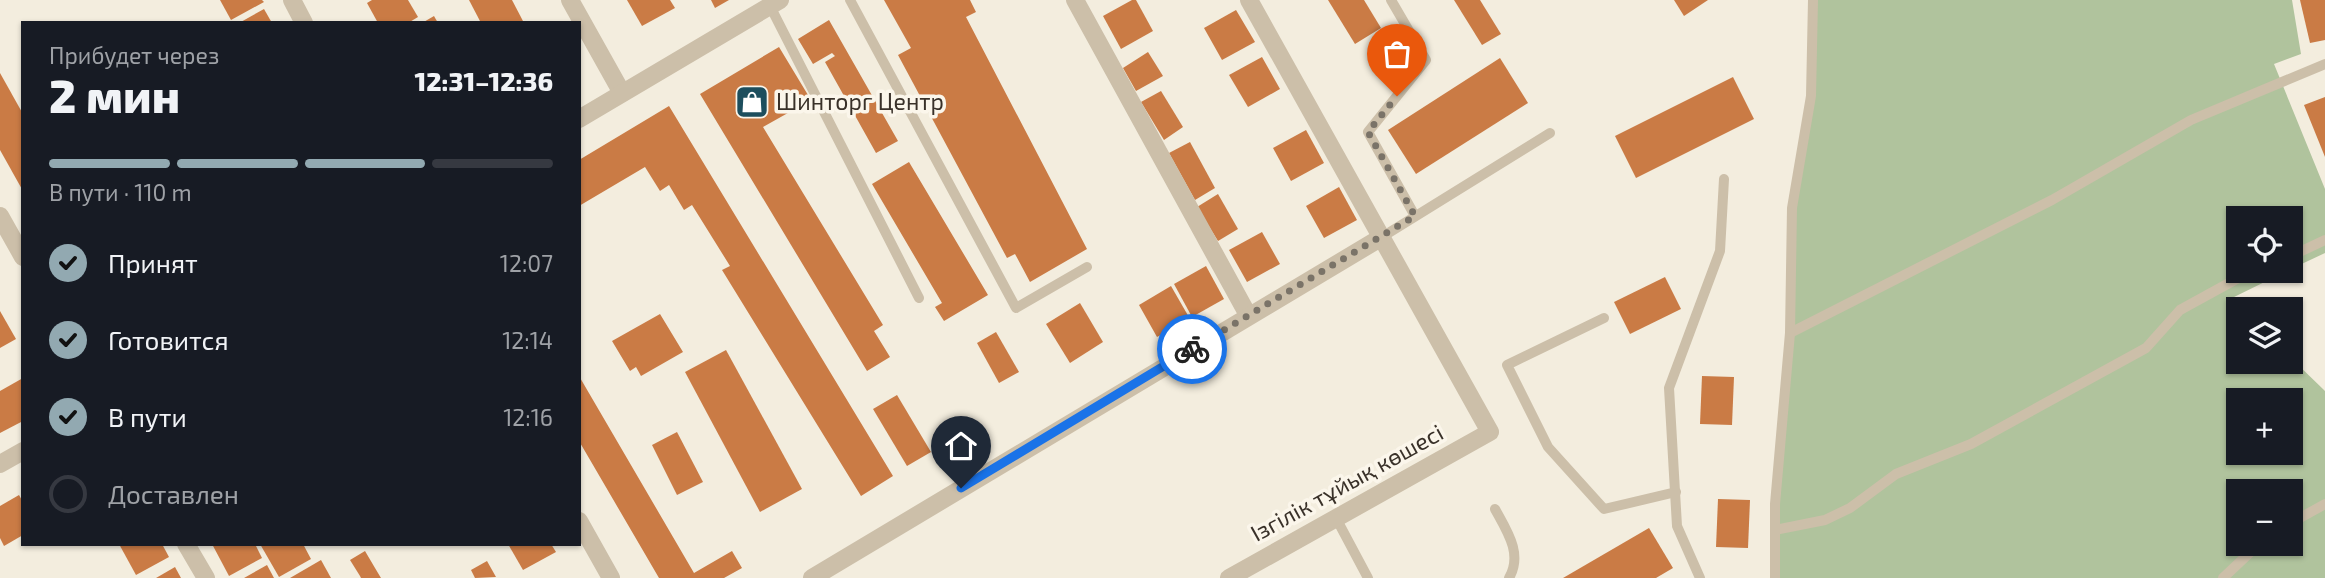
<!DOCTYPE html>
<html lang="ru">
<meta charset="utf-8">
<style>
:root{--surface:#171b24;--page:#20242c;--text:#f1f3f6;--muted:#9ea1a6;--line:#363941;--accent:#92a9b1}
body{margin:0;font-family:"Exo 2",sans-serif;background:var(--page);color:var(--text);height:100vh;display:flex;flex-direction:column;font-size:26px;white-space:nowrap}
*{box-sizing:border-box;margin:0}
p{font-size:23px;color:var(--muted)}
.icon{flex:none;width:38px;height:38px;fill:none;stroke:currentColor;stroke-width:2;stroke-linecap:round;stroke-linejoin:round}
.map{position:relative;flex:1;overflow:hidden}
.sheet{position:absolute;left:21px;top:21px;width:560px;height:525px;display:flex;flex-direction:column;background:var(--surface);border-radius:0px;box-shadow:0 2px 5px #0004}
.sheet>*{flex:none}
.buttons{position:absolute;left:2226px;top:206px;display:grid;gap:14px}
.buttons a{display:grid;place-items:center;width:77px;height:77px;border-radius:0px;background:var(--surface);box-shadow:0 2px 5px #0004;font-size:35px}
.pin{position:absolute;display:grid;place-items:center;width:60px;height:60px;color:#fff;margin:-72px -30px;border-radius:50% 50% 50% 0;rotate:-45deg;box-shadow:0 0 7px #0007}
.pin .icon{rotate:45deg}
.courier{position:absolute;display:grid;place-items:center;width:70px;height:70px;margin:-35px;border:5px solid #1a73e8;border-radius:50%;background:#fff;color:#222;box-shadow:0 2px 9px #0007}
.headline em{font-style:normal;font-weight:800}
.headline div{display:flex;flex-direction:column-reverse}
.headline{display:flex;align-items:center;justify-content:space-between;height:119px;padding:0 28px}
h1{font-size:46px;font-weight:800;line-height:52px}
.bar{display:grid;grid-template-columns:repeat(4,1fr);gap:10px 7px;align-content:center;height:84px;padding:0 28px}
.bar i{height:9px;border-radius:5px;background:var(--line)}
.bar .active{background:var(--accent)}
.bar p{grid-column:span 4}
ol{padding:0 28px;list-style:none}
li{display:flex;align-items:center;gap:21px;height:77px}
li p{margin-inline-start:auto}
li .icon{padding:7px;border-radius:50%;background:var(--accent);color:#111;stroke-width:4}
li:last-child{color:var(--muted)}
li i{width:38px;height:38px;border:4px solid var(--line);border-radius:50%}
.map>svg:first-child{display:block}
.green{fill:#b0c39d;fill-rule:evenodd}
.building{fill:#ca7b45}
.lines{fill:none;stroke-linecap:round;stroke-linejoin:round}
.service{stroke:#ccbfa9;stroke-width:10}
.minor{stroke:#ccbfa9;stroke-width:18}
.tertiary{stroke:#ccbfa9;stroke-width:18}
.done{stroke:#7a7368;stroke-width:7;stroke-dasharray:0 12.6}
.route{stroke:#1a73e8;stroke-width:9}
.labels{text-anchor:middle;stroke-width:7;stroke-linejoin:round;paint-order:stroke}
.poi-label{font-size:23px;fill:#393129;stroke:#fbf6eb;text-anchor:start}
.street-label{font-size:23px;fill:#393129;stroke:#fbf6eb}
</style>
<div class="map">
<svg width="2325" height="578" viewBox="0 0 2325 578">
<rect width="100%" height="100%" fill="#f3edde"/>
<path class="green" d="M 1813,0 L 2292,0 L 2301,54 L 2274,64 L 2325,189 L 2325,253 L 2291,269 L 2291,219 L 2238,219 L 2238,271 L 2287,271 L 2230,299 L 2241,310 L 2238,310 L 2238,362 L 2291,362 L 2291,358 L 2325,391 L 2325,578 L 1775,578 L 1790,333 L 1792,208 L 1811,97 ZM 2238,401 L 2291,401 L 2291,453 L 2238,453 ZM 2238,492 L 2291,492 L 2291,544 L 2238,544 Z"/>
<g class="building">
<polygon points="220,0 262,0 264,2 231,20"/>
<polygon points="372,0 408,0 418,17 408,23 378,23 367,3"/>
<polygon points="469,0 512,0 524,23 481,23"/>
<polygon points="627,0 670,0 675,8 642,26"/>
<polygon points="711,0 729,0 715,8"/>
<polygon points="884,0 970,0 976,12 966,17 1087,249 1030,282 1015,254 1007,258 898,55 911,48"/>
<polygon points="1132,0 1136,0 1153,31 1121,49 1103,16"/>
<polygon points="1328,0 1364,0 1381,28 1355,44"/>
<polygon points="1454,0 1480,0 1501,34 1482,45"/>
<polygon points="1674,0 1708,0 1684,16"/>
<polygon points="2300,0 2325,0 2325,40 2310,43"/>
<polygon points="264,9 272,23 239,23"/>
<polygon points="1236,10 1255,42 1222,60 1204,28"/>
<polygon points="434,16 438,23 422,23"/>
<polygon points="829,20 898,141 876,153 825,62 835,56 832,53 813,64 798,39"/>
<polygon points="779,47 811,100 763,127 883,325 874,331 890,357 867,371 700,94"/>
<polygon points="1148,52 1163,76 1136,91 1123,68"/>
<polygon points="1262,57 1280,89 1248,107 1229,75"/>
<polygon points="1500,58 1528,103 1416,174 1388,130"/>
<polygon points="0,73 23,114 23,191 0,150"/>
<polygon points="1733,77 1754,119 1636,178 1615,136"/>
<polygon points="1161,91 1183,127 1164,140 1141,102"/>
<polygon points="2325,97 2325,157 2304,105"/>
<polygon points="669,106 893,476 861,496 722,270 730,266 692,205 684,210 669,185 660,191 645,167 579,206 579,160"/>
<polygon points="1306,130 1324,163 1291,181 1273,148"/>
<polygon points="1190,142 1215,188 1195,200 1169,153"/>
<polygon points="909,162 988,295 944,321 935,307 942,303 872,184"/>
<polygon points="1339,187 1357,220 1324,238 1306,206"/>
<polygon points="1218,194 1238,229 1218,241 1197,207"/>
<polygon points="1262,232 1280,264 1247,282 1229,250"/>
<polygon points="1206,266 1224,299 1192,317 1174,284"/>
<polygon points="1665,277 1681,309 1630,334 1614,302"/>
<polygon points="1171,286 1190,319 1157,337 1139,305"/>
<polygon points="1080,303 1103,342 1070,363 1046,324"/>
<polygon points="0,311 16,339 0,348"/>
<polygon points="660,314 683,352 641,376 636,367 630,371 612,341"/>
<polygon points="996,332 1019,372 999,383 977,343"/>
<polygon points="726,350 802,489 760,512 685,372"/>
<polygon points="579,376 694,573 732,551 742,568 724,578 659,578 579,441"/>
<polygon points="1702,376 1734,377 1732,425 1700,424"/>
<polygon points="23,378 23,421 0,433 0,391"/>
<polygon points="897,395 931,452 907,466 873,409"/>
<polygon points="677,432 703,482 677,495 652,445"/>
<polygon points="19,495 23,502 23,535 4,546 0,538 0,506"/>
<polygon points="1718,499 1750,500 1748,548 1716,547"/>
<polygon points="1649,528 1673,568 1656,578 1563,578"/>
<polygon points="119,544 162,544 169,557 136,575"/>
<polygon points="212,544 255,544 262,558 229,576"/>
<polygon points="260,544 303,544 311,559 279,577"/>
<polygon points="508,544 551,544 556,552 523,570"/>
<polygon points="365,551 375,568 381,578 361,578 360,576 350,560"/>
<polygon points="321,560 331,578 290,578"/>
<polygon points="487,561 496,577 475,578 471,570"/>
<polygon points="267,565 274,578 244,578"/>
<polygon points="175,567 181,578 156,578"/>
</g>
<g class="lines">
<g class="service">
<polyline points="850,0 1016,308 1087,267"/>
<polyline points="1391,0 1426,60 1368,132 1415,216"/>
<polyline points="770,6 919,298"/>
<polyline points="1382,237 1550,133"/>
<polyline points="2291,256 2325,240"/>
<polyline points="1604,318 1507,365 1548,447 1604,509 1676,492"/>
<polyline points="1790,333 2052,200 2191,120 2325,64"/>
<path d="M 1495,509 C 1507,531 1523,554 1509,578"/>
<polyline points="1336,518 1368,578"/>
<polyline points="2291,523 2325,504"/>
<polyline points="1775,530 1825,520 1850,508 1896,474 1971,444 2146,348 2180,310 2251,271"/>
<polyline points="1700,578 1677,526 1669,388 1720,251 1724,179"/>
<polyline points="1775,578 1775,504 1790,333 1792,208 1811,96 1813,0"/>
<polyline points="2223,578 2259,544"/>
</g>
<g class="minor">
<polyline points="570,0 622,93"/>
<polyline points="1075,0 1248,315"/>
<polyline points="579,119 780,0"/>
<polyline points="0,216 23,257"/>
<polyline points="0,464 23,451"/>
<polyline points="186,544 206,578"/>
<polyline points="812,578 1382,237"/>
<polyline points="1229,578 1490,432 1249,0"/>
</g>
<g class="tertiary">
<polyline points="292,0 304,23"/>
<polyline points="579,521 611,578"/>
</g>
</g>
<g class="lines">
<polyline class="done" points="1192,349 1415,216 1368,132 1397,96"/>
<polyline class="route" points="961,488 1192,349"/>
</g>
<defs>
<symbol id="shop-square" viewBox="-11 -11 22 22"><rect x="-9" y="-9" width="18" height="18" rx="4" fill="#1d4e5d" stroke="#fbf6eb"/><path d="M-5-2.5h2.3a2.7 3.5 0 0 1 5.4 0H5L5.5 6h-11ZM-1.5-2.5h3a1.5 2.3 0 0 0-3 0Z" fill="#fff"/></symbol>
</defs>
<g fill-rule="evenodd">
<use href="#shop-square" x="733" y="83" width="38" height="38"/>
</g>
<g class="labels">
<g class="poi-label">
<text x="776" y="110">Шинторг Центр</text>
</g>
<g class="street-label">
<text transform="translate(1347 483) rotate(-29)" y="8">Ізгілік тұйық көшесі</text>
</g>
</g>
</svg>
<div class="buttons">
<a><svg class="icon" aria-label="locate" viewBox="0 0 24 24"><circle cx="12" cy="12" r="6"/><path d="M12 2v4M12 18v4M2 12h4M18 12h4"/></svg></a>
<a><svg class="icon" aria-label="layers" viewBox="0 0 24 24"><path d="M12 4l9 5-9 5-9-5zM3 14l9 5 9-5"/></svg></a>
<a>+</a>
<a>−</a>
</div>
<div class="pin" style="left:1397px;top:96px;background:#ea580c"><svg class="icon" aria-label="bag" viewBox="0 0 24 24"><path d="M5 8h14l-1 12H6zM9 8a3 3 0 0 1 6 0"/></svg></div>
<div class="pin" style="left:961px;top:488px;background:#1f2937"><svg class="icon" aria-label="home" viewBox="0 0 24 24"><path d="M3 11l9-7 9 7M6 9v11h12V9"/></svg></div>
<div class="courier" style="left:1192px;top:349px"><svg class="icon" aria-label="bike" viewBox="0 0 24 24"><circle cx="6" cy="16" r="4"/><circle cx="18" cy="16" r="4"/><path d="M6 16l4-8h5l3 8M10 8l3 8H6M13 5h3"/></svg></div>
<section class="sheet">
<div class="headline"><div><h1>2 мин</h1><p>Прибудет через</p></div><em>12:31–12:36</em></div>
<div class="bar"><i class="active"></i><i class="active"></i><i class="active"></i><i></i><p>В пути · 110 m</p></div>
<ol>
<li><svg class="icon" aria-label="check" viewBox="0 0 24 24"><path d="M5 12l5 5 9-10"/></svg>Принят<p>12:07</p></li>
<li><svg class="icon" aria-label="check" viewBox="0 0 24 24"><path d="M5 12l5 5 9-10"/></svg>Готовится<p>12:14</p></li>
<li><svg class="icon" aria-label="check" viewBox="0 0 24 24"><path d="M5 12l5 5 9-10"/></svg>В пути<p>12:16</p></li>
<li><i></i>Доставлен</li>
</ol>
</section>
</div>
